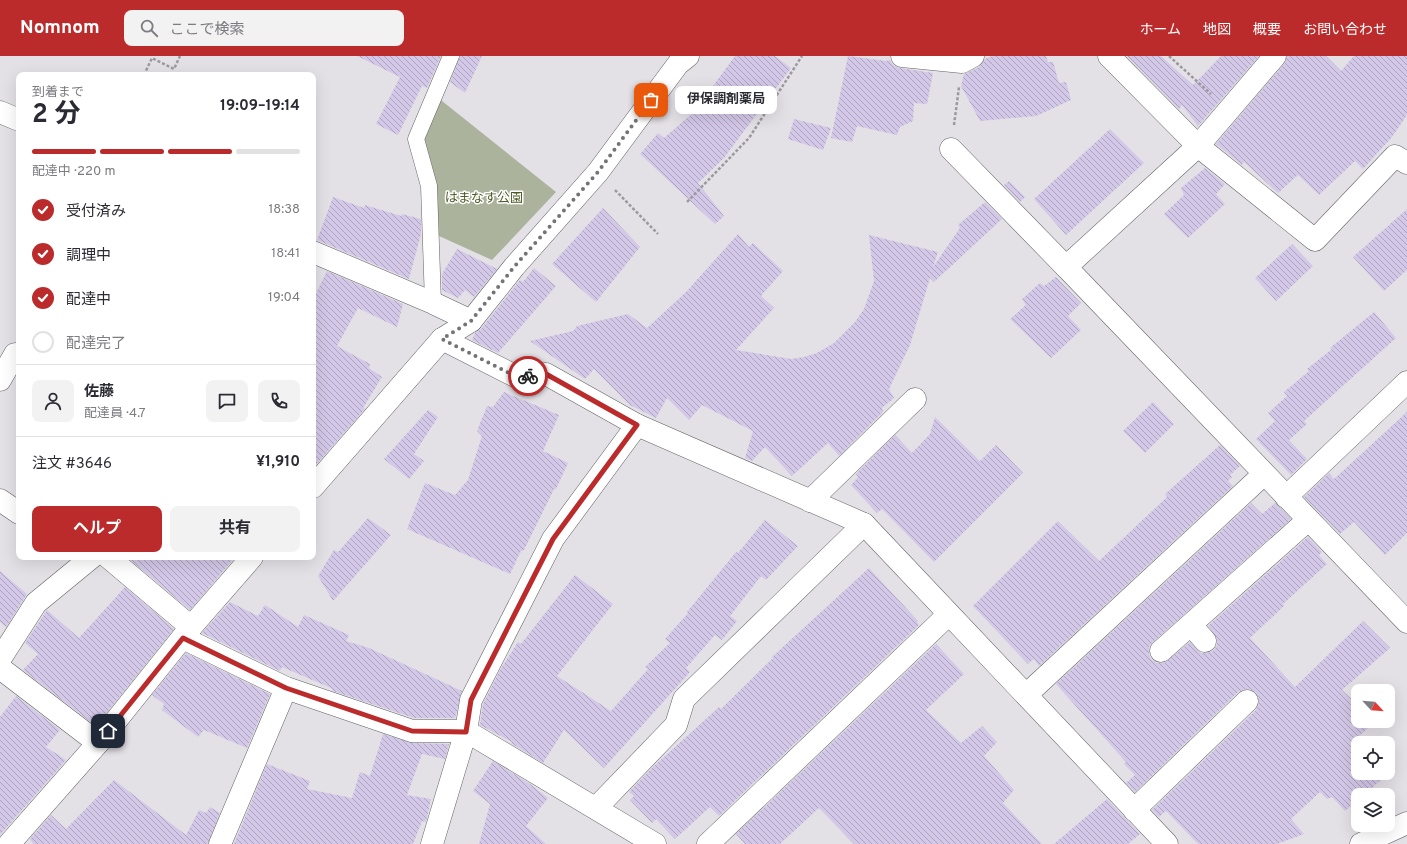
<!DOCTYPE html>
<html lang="ja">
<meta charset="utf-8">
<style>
:root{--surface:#fff;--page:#f2f2f3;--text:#2b2b33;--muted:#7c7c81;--line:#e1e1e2;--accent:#bb2b2c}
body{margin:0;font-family:Overpass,"Noto Sans JP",sans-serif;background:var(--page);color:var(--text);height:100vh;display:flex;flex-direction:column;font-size:15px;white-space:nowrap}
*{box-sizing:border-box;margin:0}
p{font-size:13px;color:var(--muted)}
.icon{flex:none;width:22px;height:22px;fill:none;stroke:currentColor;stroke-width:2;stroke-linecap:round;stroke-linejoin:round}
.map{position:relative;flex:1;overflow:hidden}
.drawer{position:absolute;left:16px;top:16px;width:300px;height:488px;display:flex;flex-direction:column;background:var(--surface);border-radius:8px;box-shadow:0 4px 16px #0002}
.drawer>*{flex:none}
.needle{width:26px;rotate:116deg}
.fabs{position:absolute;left:1351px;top:628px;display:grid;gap:8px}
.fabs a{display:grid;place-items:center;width:44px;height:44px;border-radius:8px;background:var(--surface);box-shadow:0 4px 16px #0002;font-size:20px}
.pin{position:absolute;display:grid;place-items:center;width:34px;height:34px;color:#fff;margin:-17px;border-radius:8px;box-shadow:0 2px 6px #0006}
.courier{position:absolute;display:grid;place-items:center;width:40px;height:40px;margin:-20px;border:3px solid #bb2b2c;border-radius:50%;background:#fff;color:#222;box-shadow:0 1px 5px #0007}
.bubble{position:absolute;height:28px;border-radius:8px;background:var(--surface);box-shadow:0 4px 16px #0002;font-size:13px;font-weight:700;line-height:28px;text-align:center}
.headline em{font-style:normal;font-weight:700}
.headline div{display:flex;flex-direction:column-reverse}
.headline{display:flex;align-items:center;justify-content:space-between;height:68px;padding:0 16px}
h1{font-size:26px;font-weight:700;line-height:30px}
.bar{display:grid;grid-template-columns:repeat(4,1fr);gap:6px 4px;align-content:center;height:48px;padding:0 16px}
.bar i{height:5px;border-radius:3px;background:var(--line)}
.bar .current{background:var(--accent)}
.bar p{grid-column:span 4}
.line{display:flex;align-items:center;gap:10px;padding:0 16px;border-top:1px solid var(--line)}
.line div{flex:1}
.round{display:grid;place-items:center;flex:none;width:42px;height:42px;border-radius:8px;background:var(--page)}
ol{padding:0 16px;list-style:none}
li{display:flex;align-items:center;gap:12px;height:44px}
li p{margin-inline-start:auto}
li .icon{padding:4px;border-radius:50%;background:var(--accent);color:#fff;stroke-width:4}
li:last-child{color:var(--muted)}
li i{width:22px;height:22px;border:2px solid var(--line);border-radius:50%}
.action{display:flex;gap:8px;margin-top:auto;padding:8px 16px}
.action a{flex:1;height:46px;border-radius:8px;background:var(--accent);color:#fff;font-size:16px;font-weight:700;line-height:46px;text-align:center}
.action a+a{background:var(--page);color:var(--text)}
header{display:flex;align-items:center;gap:24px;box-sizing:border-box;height:56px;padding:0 20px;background:var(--accent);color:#fff}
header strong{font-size:19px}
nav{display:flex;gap:22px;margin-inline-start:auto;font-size:14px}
.search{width:280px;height:36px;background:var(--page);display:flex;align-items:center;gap:10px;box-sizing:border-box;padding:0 14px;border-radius:8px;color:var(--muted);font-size:15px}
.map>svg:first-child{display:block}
.park{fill:#acb39d}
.building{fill:url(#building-back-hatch)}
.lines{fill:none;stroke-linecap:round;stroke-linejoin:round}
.service-casing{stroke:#636265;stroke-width:17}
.minor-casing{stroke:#636265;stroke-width:23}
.tertiary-casing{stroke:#636265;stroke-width:23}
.path{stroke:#9b999d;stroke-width:2.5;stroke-dasharray:3 2;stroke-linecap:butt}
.service{stroke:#fff;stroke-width:16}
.minor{stroke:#fff;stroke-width:22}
.tertiary{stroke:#fff;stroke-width:22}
.done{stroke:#747376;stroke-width:4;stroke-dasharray:0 7.2}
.route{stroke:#bb2b2c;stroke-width:5}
.labels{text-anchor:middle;stroke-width:3;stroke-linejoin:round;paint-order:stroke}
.park-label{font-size:13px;fill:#4d5b27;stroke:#fff}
</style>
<header>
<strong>Nomnom</strong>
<div class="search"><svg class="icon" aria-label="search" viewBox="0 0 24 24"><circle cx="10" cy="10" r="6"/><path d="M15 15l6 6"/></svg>ここで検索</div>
<nav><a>ホーム</a><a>地図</a><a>概要</a><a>お問い合わせ</a></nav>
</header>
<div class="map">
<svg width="1407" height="788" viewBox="0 0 1407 788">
<defs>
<pattern id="building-back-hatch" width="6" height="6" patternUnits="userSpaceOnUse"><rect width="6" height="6" fill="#d4c8e8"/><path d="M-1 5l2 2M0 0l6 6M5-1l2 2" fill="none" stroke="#ada3bd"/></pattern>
</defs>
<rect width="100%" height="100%" fill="#e3e1e6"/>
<polygon class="park" points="437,41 556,136 492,204 439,180 431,122 421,80"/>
<g class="building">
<polygon points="357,0 441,0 427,32 422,30 398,79 376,68 400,21"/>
<polygon points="460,0 482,0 465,37 450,26"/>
<polygon points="735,0 775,0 791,12 724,102 698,127 724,160 715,168 640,98 658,77 664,82 694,56"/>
<polygon points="848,0 886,5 890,4 894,10 900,12 933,17 927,48 914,47 913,65 900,71 897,79 857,70 852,86 831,82"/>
<polygon points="992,0 1046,0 1048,6 1053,6 1059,27 1066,26 1071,44 1036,60 980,65 961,30 964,18 979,11 985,3"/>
<polygon points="1127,0 1161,0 1193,29 1221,0 1259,0 1198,70 1182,49 1179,53"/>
<polygon points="1287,0 1326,0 1341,15 1354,0 1407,0 1407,59 1392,81 1363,113 1355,105 1319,139 1298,119 1278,137 1244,106 1242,109 1216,88 1284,8"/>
<polygon points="794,63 831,72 823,94 788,83"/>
<polygon points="1110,73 1144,107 1066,179 1034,143"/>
<polygon points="1205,112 1225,128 1216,138 1225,148 1188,182 1164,158 1184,139 1181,132"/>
<polygon points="1009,125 1025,141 1020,146 1004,129"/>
<polygon points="333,141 364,152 365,149 401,160 402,158 421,163 421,178 409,223 317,184"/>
<polygon points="985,146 1002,163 934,226 930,222 910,289 889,333 894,342 882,352 883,356 839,400 828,387 792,420 765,391 752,405 745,402 753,375 702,349 689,364 667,342 656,362 630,349 594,313 585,323 530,285 573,275 577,270 628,258 647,272 686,236 738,178 749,191 753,187 783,215 761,240 774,252 736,294 791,303 804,301 817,297 834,287 855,266 864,253 874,225 869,179 938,196 933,211 960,172 958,169"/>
<polygon points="603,152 640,191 596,246 552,208"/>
<polygon points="1407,153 1407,214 1384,235 1353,201"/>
<polygon points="1292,188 1313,210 1276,245 1255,222"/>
<polygon points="457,193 497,213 474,241 465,234 458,242 442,234 442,218"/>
<polygon points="534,212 556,230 498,297 472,284 475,277 481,273 520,224 523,226"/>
<polygon points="327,215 403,248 397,271 358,252 337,290 370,308 369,312 382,321 363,352 365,353 313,412 313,243"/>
<polygon points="1056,221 1081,247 1068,260 1081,274 1051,302 1010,263 1026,249 1022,243 1040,227 1044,230"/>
<polygon points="1374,256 1396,282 1304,365 1307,368 1289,384 1307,403 1291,419 1256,383 1275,365 1268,357 1287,340 1284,336 1309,315 1307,313 1332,293 1330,292"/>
<polygon points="504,336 559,359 543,395 568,407 556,433 554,433 524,494 521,495 510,518 407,473 425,427 455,439 468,424 482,380 477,375 487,350 493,351"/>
<polygon points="1153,346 1174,368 1145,397 1123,375"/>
<polygon points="428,354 438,361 414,398 424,405 409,423 384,403"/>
<polygon points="1407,356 1407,477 1385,499 1354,466 1340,478 1304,441 1329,417 1334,423"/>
<polygon points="935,361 980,405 996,389 1023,417 934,506 882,453 877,457 851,429 858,421 856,418 895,379 912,397 930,378"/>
<polygon points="1220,389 1240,410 1230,419 1232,421 1228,425 1233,430 1039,610 1034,603 1028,608 973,550 1058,465 1099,505 1167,441 1165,438"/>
<polygon points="1251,447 1262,458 1275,447 1291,463 1153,586 1149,591 1149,597 1151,603 1157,607 1164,607 1190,586 1201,597 1207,597 1213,595 1217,589 1217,583 1208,570 1308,481 1322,496 1319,499 1327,508 1283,548 1284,550 1250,582 1295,631 1363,565 1390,592 1342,634 1358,649 1358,665 1376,665 1358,681 1358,717 1389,717 1364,739 1358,739 1358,744 1345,755 1332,741 1327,743 1320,736 1291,763 1304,778 1277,788 1198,788 1166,755 1159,761 1152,754 1256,654 1259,648 1259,642 1256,637 1250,633 1244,633 1238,636 1135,736 1126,727 1135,719 1124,708 1126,706 1056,628"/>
<polygon points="368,462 391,479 333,545 318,520 334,494 338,496"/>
<polygon points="765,464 798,490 766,524 761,520 730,560 737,565 722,584 715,579 686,612 690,616 604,712 564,674 543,707 511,687 512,686 480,669 483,648 500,614 518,586 521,588 575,519 613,548 557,620 611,655 648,613 645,611 670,587 665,583 688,557 687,556 736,496 738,497"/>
<polygon points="127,501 235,501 190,554"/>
<polygon points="869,512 918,565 917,566 919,569 719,760 710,751 675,783 656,763 652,767 630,744 634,740 629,736 653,711 719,651 721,653 773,602 772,601"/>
<polygon points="0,515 27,538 6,571 0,566"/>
<polygon points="125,531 174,573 96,670 23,614 38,598 25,587 47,554 79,582"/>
<polygon points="230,546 258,560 265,549 298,571 304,559 349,579 346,585 369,592 462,635 455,662 414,662 333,635 331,632 282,611 280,615 202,577"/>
<polygon points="936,588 964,618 926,654 961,687 982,670 997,686 984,700 1014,734 1003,747 1042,788 854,788 819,752 780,788 745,788 736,778"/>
<polygon points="186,597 270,638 247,692 204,674 198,681 162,654 164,648 152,639"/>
<polygon points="16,640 60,674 46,691 66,704 0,779 0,661"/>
<polygon points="383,678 412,687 449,688 445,703 422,698 407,739 431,743 426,766 422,765 413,788 234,788 267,708 310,725 307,733 352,742 360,716 370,720"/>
<polygon points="493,705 530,728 548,742 526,770 546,788 479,788 490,748 473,735"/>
<polygon points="114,724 186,779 199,754 206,757 210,751 220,757 208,788 33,788 30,783 51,759 66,773"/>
<polygon points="1107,743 1140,778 1128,788 1054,788"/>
</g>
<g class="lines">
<defs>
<polyline id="service" points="433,247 429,130 416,83 451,0"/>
<g id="minor">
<polyline points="902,0 962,6 973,0"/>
<polyline points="1109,0 1198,90 1315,184 1395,100 1407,107"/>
<polyline points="1275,0 1198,90 1066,211 1407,566"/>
<polyline points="0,56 19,64"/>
<polyline points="951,93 1066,211"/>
<polyline points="313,196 433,247 471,265"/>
<polyline points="442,283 517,321 546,318 637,369 864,468 1167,788"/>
<polyline points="0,324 15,298"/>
<polyline points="313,431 442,283 471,265 514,211 598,116 678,8 688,0"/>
<polyline points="1286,441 1407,326"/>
<polyline points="0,444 19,457"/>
<polyline points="810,445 915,343"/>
<polyline points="108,501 191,571"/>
<polyline points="1191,569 1205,585"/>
<polyline points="183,582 286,632 412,675 466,675 655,788"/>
<polyline points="1161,595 1308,464"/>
<polyline points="0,603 36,547 92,501"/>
<polyline points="0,612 98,687"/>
<polyline points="1026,639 1264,418"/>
<polyline points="596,752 676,669 684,643 864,468"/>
<polyline points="1134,754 1247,645"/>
<polyline points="9,788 98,687 191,571 252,501"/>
<polyline points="220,788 286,632"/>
<polyline points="432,788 466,675 471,644 553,483 637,369"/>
<polyline points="708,788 949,558"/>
</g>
<polyline id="tertiary" points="1361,788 1407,767"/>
</defs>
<use href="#service" class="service-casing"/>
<use href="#minor" class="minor-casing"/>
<use href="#tertiary" class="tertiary-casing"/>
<g class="path">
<polyline points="1169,0 1211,38"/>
<polyline points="144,19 152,2 174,13 180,0"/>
<polyline points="954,69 959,31"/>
<polyline points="615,134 658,178"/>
<polyline points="687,146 749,82 802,0"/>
</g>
<use href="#service" class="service"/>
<use href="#minor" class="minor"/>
<use href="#tertiary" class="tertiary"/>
</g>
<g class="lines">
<polyline class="done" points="528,320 517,321 442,283 471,265 514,211 598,116 651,44"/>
<polyline class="route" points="108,675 183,582 286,632 412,675 466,676 471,644 553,483 637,369 546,318 528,320"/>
</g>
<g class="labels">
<g class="park-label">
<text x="484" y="146">はまなす公園</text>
</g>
</g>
</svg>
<div class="fabs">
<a><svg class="needle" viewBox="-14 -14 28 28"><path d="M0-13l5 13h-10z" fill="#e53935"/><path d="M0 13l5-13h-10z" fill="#7c7c81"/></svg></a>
<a><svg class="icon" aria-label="locate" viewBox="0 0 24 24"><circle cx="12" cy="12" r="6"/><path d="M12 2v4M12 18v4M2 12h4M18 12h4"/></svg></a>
<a><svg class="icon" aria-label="layers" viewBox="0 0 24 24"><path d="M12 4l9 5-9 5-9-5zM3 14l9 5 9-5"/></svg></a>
</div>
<div class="pin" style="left:651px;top:44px;background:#ea580c"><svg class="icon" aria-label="bag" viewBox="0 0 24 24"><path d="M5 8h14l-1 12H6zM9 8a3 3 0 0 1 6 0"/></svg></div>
<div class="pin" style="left:108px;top:675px;background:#1f2937"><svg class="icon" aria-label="home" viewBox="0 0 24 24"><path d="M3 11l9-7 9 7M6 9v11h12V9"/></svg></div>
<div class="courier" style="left:528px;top:320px"><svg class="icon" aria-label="bike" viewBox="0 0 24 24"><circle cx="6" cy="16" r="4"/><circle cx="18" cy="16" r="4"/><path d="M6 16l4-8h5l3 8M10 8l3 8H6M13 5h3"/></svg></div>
<div class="bubble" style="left:675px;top:30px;width:102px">伊保調剤薬局</div>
<section class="drawer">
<div class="headline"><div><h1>2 分</h1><p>到着まで</p></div><em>19:09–19:14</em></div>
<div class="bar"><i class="current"></i><i class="current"></i><i class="current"></i><i></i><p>配達中 · 220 m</p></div>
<ol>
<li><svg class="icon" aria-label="check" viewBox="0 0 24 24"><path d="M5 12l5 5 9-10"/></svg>受付済み<p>18:38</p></li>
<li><svg class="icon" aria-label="check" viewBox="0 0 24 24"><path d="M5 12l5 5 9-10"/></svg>調理中<p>18:41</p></li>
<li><svg class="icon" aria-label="check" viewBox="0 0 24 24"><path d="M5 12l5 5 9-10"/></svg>配達中<p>19:04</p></li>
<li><i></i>配達完了</li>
</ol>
<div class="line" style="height:72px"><a class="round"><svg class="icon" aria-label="person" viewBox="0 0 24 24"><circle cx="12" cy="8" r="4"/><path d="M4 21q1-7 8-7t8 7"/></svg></a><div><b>佐藤</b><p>配達員 · 4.7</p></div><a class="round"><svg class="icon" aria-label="chat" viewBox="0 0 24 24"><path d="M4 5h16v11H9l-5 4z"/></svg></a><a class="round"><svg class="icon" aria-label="phone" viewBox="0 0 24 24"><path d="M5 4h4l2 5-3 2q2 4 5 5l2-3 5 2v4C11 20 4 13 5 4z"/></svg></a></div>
<div class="line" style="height:52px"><div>注文 #3646</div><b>¥1,910</b></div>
<div class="action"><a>ヘルプ</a><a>共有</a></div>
</section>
</div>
